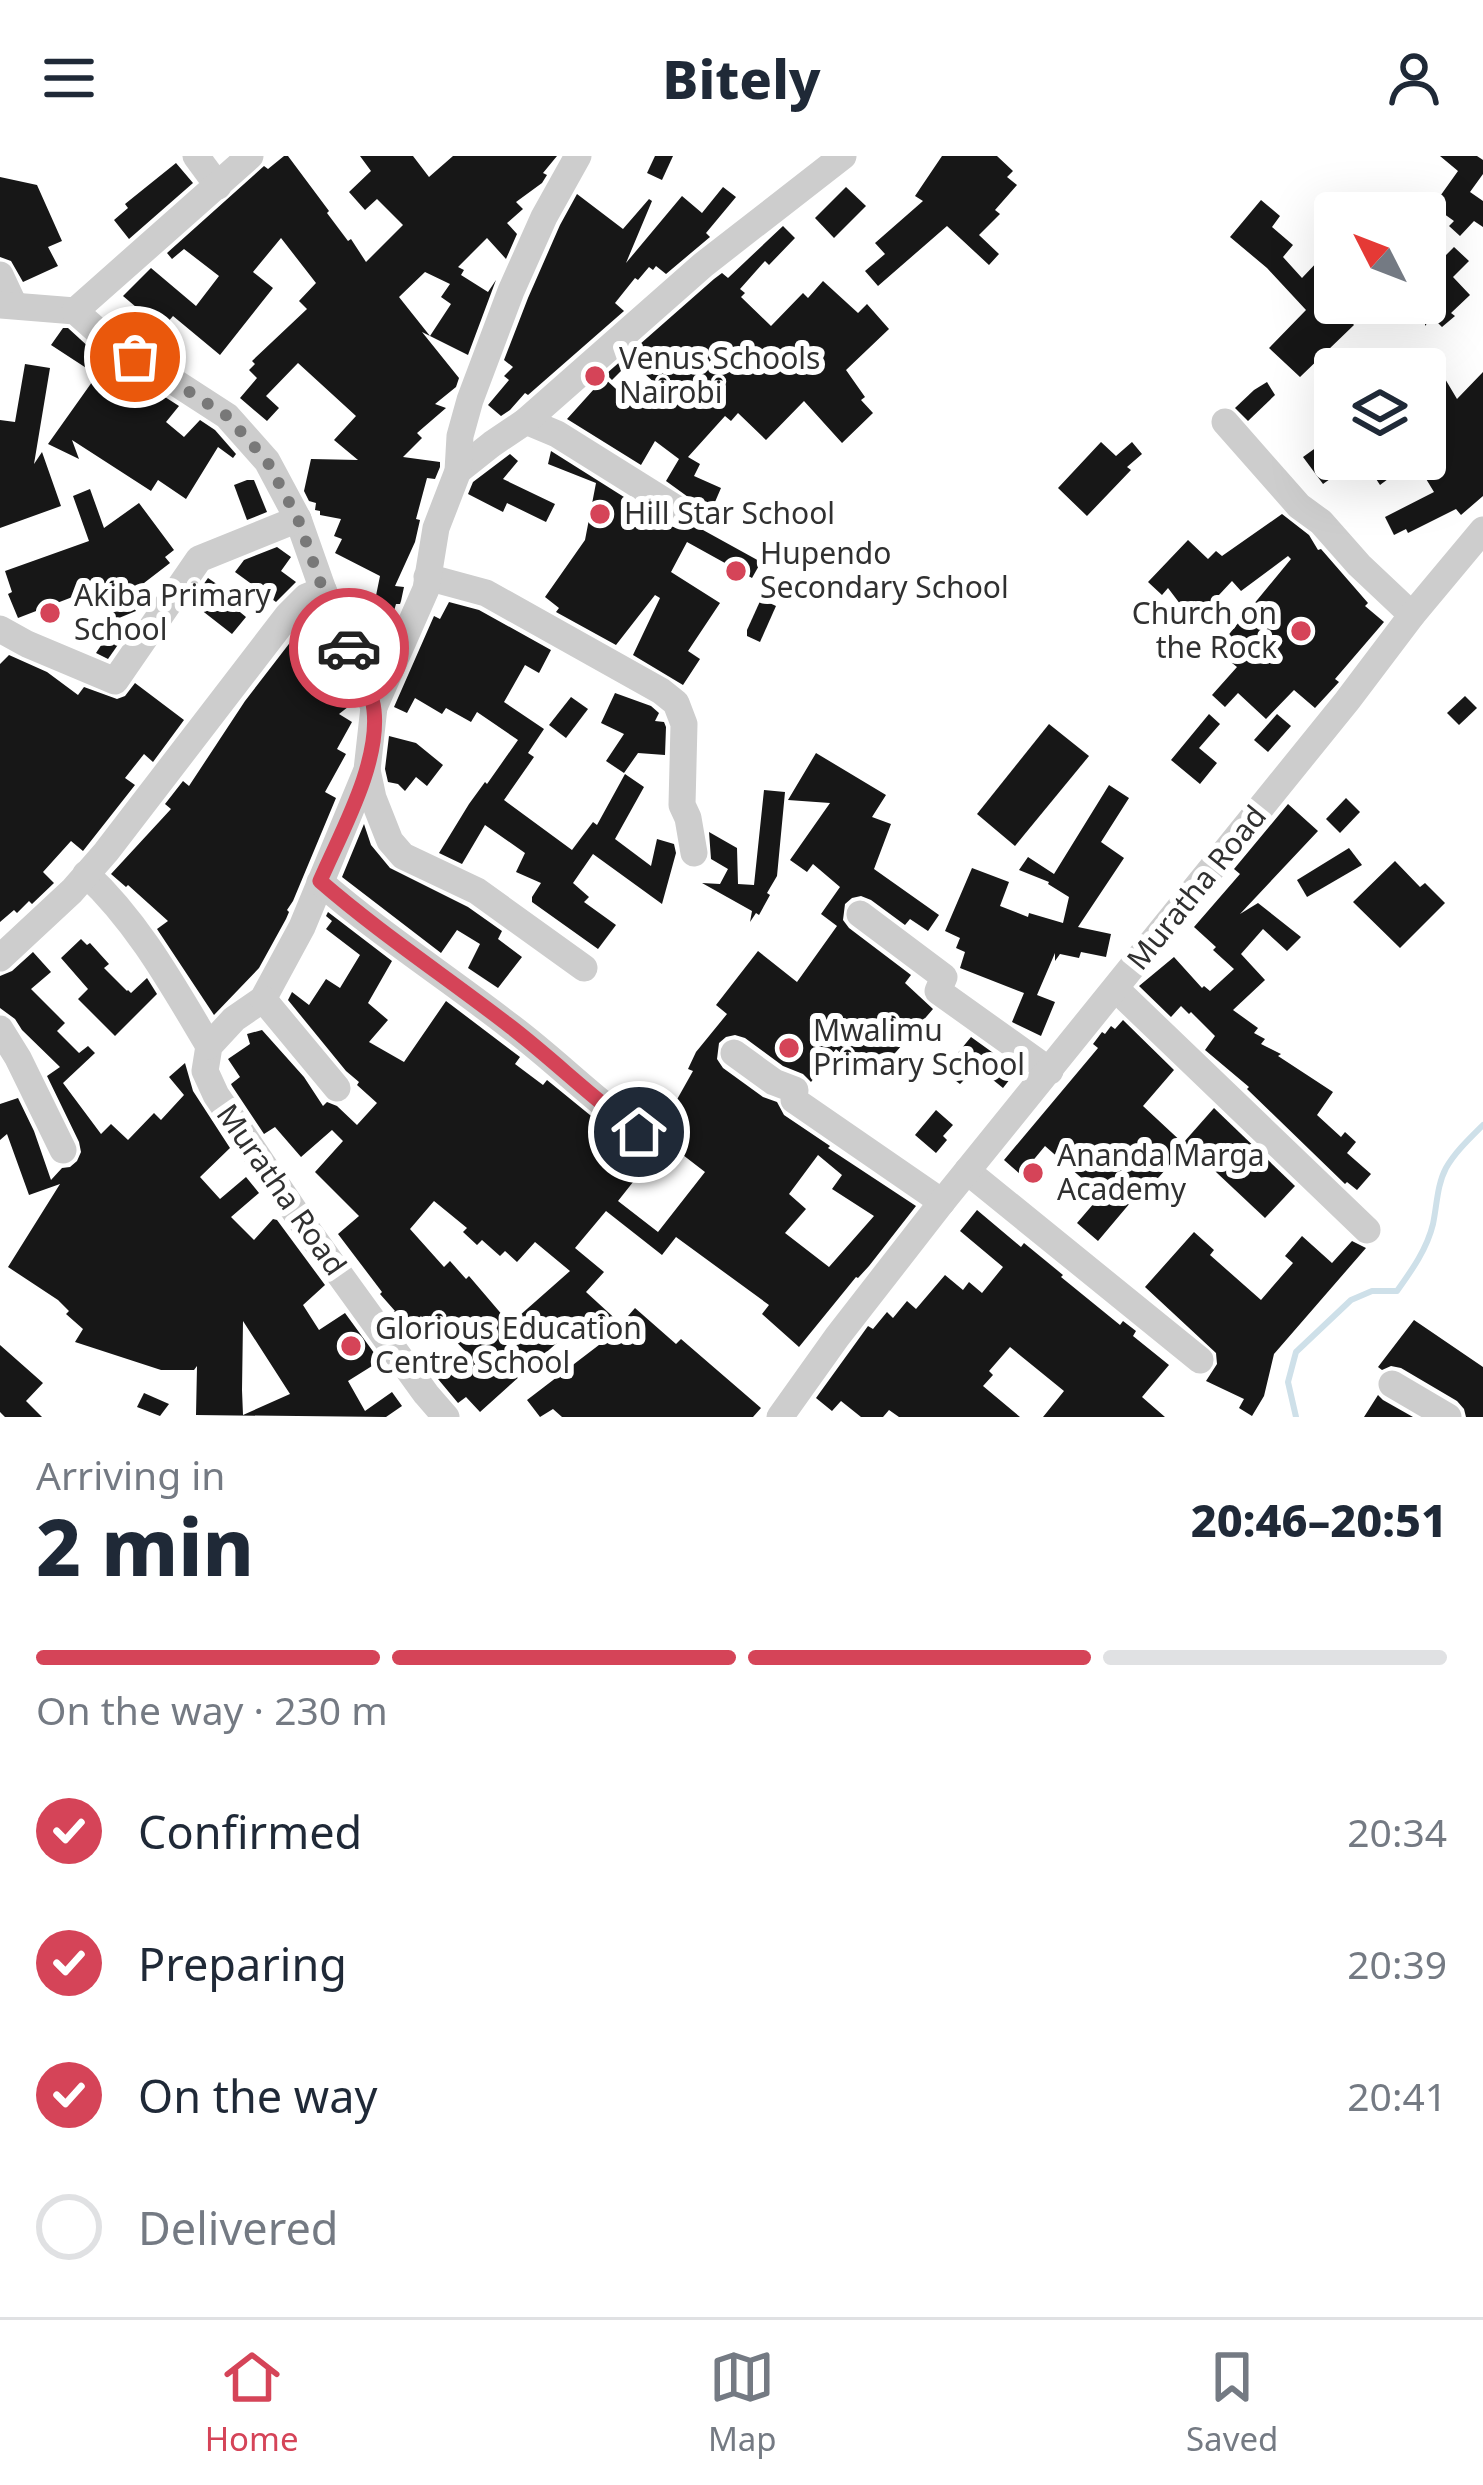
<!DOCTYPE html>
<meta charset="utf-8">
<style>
:root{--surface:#fff;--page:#f2f2f3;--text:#1f2937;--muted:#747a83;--line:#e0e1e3;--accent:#d54458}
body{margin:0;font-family:"Noto Sans",sans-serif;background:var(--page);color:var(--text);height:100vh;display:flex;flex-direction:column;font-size:45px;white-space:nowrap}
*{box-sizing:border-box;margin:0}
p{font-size:39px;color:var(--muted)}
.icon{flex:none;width:66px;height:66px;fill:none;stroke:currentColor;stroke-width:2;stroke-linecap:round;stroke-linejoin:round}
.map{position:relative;height:1261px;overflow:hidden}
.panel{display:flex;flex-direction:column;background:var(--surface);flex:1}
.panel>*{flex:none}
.needle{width:78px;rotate:312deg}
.tools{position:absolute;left:1314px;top:36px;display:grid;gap:24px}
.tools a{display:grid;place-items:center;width:132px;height:132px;border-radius:12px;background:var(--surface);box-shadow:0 12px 48px #0002;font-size:60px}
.pin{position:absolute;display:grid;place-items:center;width:102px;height:102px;color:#fff;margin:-51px;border:6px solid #fff;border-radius:50%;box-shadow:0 3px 12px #0007}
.courier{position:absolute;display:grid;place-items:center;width:120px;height:120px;margin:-60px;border:9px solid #d54458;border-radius:50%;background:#fff;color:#222;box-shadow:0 3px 15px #0007}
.head em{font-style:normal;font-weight:800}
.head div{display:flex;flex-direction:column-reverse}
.head{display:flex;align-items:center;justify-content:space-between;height:204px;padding:0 36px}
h1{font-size:78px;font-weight:800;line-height:90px}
.bar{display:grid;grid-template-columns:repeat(4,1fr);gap:18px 12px;align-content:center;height:144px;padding:0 36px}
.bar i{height:15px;border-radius:9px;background:var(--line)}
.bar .current{background:var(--accent)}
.bar p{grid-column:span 4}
ol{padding:0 36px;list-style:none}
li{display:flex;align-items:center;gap:36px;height:132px}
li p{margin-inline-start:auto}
li .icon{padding:12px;border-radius:50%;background:var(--accent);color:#fff;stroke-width:4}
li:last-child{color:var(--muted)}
li i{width:66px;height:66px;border:6px solid var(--line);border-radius:50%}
header{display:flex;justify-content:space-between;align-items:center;height:156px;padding:0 36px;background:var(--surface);font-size:54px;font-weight:800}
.tabs{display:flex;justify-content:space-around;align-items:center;height:168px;border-top:3px solid var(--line);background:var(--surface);font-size:33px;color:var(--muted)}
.tabs a{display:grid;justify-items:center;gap:6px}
.tabs .current{color:var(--accent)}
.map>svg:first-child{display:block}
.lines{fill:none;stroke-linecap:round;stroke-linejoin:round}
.stream{stroke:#cee0e9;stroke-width:6}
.building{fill:#171717;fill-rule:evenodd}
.minor{stroke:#cdcdcd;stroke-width:27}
.done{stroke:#787878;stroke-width:12;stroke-dasharray:0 21.6}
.route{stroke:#d54458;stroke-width:15}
.poi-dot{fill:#d54458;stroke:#fff;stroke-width:4.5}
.labels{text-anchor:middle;stroke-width:12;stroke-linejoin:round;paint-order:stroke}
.poi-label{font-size:30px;fill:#303030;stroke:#fff;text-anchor:start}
.street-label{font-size:30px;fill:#303030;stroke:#fff}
</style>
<header><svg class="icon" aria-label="menu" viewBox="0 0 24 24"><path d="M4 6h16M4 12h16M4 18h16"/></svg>Bitely<svg class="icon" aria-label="person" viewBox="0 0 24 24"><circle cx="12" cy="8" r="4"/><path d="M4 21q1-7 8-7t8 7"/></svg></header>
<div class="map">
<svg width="1483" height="1261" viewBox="0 0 1483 1261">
<rect width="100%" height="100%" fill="#fff"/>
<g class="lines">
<path class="stream" d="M 1296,1261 L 1288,1226 L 1296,1196 L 1351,1144 L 1372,1135 L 1397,1135 C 1412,1114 1427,1093 1433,1068 C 1437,1049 1437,1029 1446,1012 C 1455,996 1470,982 1483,969"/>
</g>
<g class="building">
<path d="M 284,0 L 288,0 L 329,55 L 327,57 L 348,85 L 351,83 L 366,106 L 403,69 L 377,43 L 365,54 L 349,36 L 371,15 L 360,0 L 413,0 L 429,21 L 453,0 L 557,0 L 543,17 L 547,19 L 542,27 L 516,46 L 523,53 L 507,67 L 517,78 L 506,103 L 487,82 L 458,111 L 464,114 L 461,119 L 488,136 L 496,124 L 468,199 L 422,176 L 459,222 L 456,231 L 435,248 L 446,252 L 417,277 L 422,282 L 403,301 L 440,306 L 440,311 L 435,323 L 427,322 L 416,363 L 420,364 L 415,386 L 395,430 L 404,431 L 401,445 L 400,448 L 396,448 L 389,472 L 370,469 L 380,420 L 335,397 L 342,383 L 334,380 L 341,363 L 320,359 L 320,355 L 315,354 L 316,347 L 309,345 L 304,335 L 311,303 L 358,304 L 334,284 L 356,260 L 298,207 L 266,240 L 279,252 L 267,265 L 240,242 L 257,222 L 249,214 L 255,208 L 252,205 L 307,153 L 299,145 L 316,127 L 281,82 L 253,116 L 273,132 L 220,199 L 173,160 L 162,173 L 123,140 L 151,112 L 196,150 L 219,120 L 184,93 L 172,103 L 167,97 L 264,10 L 268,13 ZM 425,116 L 450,128 L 441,141 L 451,148 L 430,180 L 399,141 Z"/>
<polygon points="655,0 673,0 662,24 647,17"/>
<polygon points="942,0 997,0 1013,15 1007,21 1017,29 995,54 1000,58 979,79 999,98 989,109 947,70 878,130 865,115 885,98 875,87 923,45 915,40"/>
<polygon points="1440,0 1477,0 1483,4 1483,18 1470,36 1483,45 1483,71 1474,65 1460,80 1449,70 1454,65 1433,50 1458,15"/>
<polygon points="176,7 193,27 129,83 114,64 128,52 125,48"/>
<polygon points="0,21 37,29 62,85 48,91 58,110 23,126 11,105 0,101"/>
<polygon points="723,31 736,41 706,77 710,81 666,118 656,110 653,114 649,111 638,124 635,122 615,147 624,155 528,239 525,237 510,254 501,260 488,249 509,224 504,220 513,211 504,204 528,142 560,69 577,38 623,73 649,43 652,45 626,107 682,40 702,57"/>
<polygon points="846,31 866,50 834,82 815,62"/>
<polygon points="1261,44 1280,60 1272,71 1293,89 1283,101 1302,122 1320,103 1335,117 1335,147 1350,158 1347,161 1354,169 1300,221 1269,192 1306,154 1267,112 1230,81"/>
<polygon points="783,70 795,82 769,109 765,105 740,133 745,137 741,141 771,170 803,137 808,142 823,125 858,157 867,148 889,173 846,214 865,241 861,244 873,257 842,287 804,245 766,284 738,257 731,265 725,260 688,301 700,308 694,320 721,332 703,374 761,406 752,422 687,386 671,416 720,447 688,495 700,503 683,529 633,499 660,442 655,439 616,489 556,456 559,452 545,441 585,384 596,327 548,308 551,295 670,370 681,373 694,365 698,354 695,346 666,325 679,303 655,285 641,309 567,263 604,222 637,252 658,230 631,205 612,224 606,218 714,123 722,117 728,122"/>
<polygon points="1425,87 1440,105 1454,91 1469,105 1453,121 1470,139 1451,157 1455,160 1442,171 1432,161 1425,170"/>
<polygon points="63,172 68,172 92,194 179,250 166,266 184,281 200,264 215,274 236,298 233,302 218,291 186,343 158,324 151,335 72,284 79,303 48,288 97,219 51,189"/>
<polygon points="25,208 50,212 34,308 42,296 61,350 0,372 0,264 15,266"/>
<polygon points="1441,216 1457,243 1483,216 1483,340 1461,359 1456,353 1408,377 1406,373 1394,379 1385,361 1434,336 1417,308 1395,324 1392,320 1380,329 1363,303 1425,303 1425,225"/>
<polygon points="1267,226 1275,239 1248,265 1235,252 1254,234"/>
<polygon points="1335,278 1335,303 1358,303 1323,328 1303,301"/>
<polygon points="1101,286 1116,300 1132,286 1142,298 1127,311 1131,314 1087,360 1058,332"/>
<polygon points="510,298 518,305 503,323 555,348 546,366 507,347 503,356 468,338 473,326"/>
<polygon points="247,324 254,324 267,356 247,364 234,329"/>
<polygon points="90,333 104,372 139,347 174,394 165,401 170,407 144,427 150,443 133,449 136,455 114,464 101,430 18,462 8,438 12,436 5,415 89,385 73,340"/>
<polygon points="1282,358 1309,379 1318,394 1321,393 1368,447 1365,450 1384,466 1335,523 1339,526 1315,552 1294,534 1266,563 1238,537 1225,551 1212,539 1237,511 1216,494 1291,403 1288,400 1241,435 1232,425 1205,454 1209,459 1196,469 1168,432 1162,439 1148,426 1188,384 1208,403 1216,395 1222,400"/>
<polygon points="277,391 291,401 281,415 296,426 276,446 235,416 244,404"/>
<polygon points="208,422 234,440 229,447 246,461 232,478 191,446"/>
<polygon points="761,443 776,450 760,486 747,480 747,474"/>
<polygon points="449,446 479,454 551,494 539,517 525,509 504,546 544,573 528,597 534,601 504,644 572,694 593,666 597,669 625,618 644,631 615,683 651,710 657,683 674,688 676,697 662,748 593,698 573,727 589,741 584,746 616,769 598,793 532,746 532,741 541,727 516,716 525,697 485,669 462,708 439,697 469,648 485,626 487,628 518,584 477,556 471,566 446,552 442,558 415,542 407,557 394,551 434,460 440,463"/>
<polygon points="315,460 353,547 339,558 352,566 337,593 346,598 325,636 336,642 293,745 287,754 289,756 286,763 259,812 214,859 157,773 168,765 128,729 126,731 111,718 171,653 165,648 183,625 189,630 245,545 302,471"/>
<polygon points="117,465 129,473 108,503 96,497"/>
<polygon points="9,499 47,516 78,539 84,531 117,543 125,540 135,527 184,564 153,606 144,598 125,622 135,629 83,695 71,685 43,716 54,727 32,748 29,745 17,757 14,754 0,766 0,508"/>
<polygon points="615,537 651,550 659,557 655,565 664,566 666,571 665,599 638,597 624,617 606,605 624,578 601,567"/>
<polygon points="1465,540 1477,552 1459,569 1447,557"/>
<polygon points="571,541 588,553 566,582 549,569"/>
<polygon points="1209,558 1220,568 1199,592 1217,607 1200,628 1171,604"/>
<polygon points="1277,558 1291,570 1268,596 1254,584"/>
<polygon points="1049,568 1089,600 1015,690 977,658"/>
<polygon points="389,580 416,587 443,609 427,630 416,621 405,635 398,628 388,626 385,613"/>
<path d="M 816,597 L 886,639 L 872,661 L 891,668 L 874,713 L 939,759 L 928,775 L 910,763 L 905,769 L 871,744 L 861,740 L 852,742 L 845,748 L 843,764 L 849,772 L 911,819 L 905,827 L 933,853 L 877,918 L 862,904 L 857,911 L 836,893 L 811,926 L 803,918 L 783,910 L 745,882 L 735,879 L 726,881 L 719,887 L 717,903 L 723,912 L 763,941 L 777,946 L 784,959 L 830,990 L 828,992 L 916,1050 L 869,1110 L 858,1122 L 856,1121 L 799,1191 L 762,1158 L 769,1149 L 676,1081 L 662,1099 L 606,1055 L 575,1092 L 604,1116 L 586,1136 L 621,1168 L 635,1152 L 676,1188 L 681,1183 L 761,1252 L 753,1261 L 562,1261 L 553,1253 L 540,1261 L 527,1244 L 612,1179 L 589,1158 L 480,1256 L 466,1241 L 458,1247 L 438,1223 L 468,1198 L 445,1174 L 439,1180 L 421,1160 L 404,1176 L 391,1158 L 395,1155 L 380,1138 L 382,1136 L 338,1078 L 359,1060 L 315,1016 L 343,985 L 332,974 L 301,1001 L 275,971 L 264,978 L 232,930 L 231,928 L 240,921 L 228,903 L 250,888 L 247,878 L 262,874 L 304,921 L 323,950 L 327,946 L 337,950 L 357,969 L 377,947 L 357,929 L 359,926 L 346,915 L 288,844 L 292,836 L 309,849 L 326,823 L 340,832 L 360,799 L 326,773 L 332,765 L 326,760 L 328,756 L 392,805 L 368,847 L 388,864 L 369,886 L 404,906 L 446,845 L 520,901 L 515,908 L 543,929 L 547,924 L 628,990 L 645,993 L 653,987 L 660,992 L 618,1045 L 658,1076 L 705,1016 L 657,979 L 680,950 L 675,947 L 693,915 L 688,913 L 696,896 L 727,858 L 716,849 L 758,795 L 797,826 L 837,770 L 821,758 L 840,731 L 813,708 L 807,716 L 790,704 L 830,647 L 788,644 ZM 818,999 L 842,1019 L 832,1033 L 874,1060 L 829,1111 L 785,1077 L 806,1053 L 789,1038 ZM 434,1045 L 467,1072 L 463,1076 L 477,1089 L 482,1084 L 500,1100 L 505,1095 L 517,1106 L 535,1086 L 570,1115 L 510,1168 L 469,1120 L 466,1123 L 450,1105 L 444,1111 L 410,1073 Z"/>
<polygon points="1109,629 1129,642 1101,686 1124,702 1078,771 1111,778 1106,801 1081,796 1079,802 1060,798 1055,805 1055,797 1037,839 1055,846 1041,880 1012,866 1024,837 960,812 965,796 956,792 960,782 945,775 972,712 1009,726 1000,750 1028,761 1029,757 1063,767 1069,741 1048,728 1049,726 1019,714 1028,701 1054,718"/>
<polygon points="764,634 785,636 777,720 767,737 770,739 759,759 756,757 750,766 752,755 702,727 720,728 728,713 711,703 709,676 737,692 738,728 754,729"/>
<polygon points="1346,642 1360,656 1340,677 1326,663"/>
<polygon points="1288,648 1318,675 1240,758 1258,747 1301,781 1287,795 1263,773 1241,798 1265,824 1233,854 1258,872 1254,877 1265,883 1261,888 1281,898 1278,900 1333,936 1317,959 1341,981 1345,976 1356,986 1347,997 1371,1018 1357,1034 1347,1026 1345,1028 1247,933 1249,931 1205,894 1215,880 1191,856 1189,858 1181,850 1171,861 1139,830 1174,801 1202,832 1204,830 1210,835 1234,813 1213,794 1216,791 1194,771 1240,718 1234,713"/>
<polygon points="364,668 371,689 390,712 468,751 502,775 498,783 522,801 498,832 468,812 480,788 457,774 441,797 342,721"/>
<polygon points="1349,692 1362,709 1307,741 1297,724"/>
<polygon points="1395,705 1420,731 1425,727 1445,747 1400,792 1353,746"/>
<polygon points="81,783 87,789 90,787 109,808 104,812 127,835 128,834 131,837 147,822 157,838 115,880 78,843 88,833 61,802"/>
<path d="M 33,796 L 51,816 L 31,833 L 65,867 L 57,875 L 79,897 L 88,890 L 95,897 L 63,927 L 101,978 L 111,968 L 128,984 L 154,957 L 161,964 L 184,939 L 169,921 L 185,907 L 193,935 L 230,992 L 200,1021 L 220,1043 L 246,1021 L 259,1037 L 231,1061 L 254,1084 L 273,1063 L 277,1064 L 325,1129 L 303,1149 L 319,1174 L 345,1157 L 380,1205 L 348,1225 L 365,1255 L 392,1236 L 402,1250 L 386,1261 L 196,1259 L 197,1210 L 194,1214 L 161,1214 L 75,1186 L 83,1173 L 66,1158 L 69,1155 L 58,1144 L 8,1111 L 60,1028 L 29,1039 L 7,978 L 0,984 L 0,948 L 18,942 L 34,975 L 51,1024 L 62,1012 L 70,1011 L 77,1005 L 81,996 L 79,986 L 47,920 L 60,911 L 22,874 L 15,863 L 0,852 L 0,820 L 12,815 ZM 243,1165 L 290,1238 L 243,1259 L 242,1234 Z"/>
<polygon points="1123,864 1174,914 1143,950 1186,990 1145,1037 1141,1034 1098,1085 1077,1067 1101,1039 1045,990 1021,1019 1004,1004 1098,892 1093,888 1102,876 1105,878 1111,870 1115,873"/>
<polygon points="971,881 1017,914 1003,932 977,911 960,928 943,915"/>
<polygon points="1214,952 1295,1030 1265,1062 1184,986"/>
<polygon points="936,954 953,969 943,980 947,984 936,997 915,979"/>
<polygon points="977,1054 1021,1091 1024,1087 1063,1119 1061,1121 1120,1169 1123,1165 1136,1175 1133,1180 1169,1209 1142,1241 1165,1261 1043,1261 1064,1235 1010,1191 989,1215 993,1219 983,1230 1020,1261 899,1261 889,1254 883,1261 861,1261 841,1245 832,1255 816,1242 868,1170 873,1173 887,1156 893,1162 907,1145 916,1153 945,1119 963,1134 969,1126 982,1137 1003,1111 960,1075"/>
<polygon points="1194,1076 1214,1094 1210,1099 1261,1144 1293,1107 1285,1100 1302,1080 1332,1107 1352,1085 1366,1092 1274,1198 1264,1240 1252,1260 1239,1252 1244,1243 1206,1225 1217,1208 1216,1197 1145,1131"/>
<polygon points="1414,1164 1483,1211 1483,1261 1466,1261 1464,1253 1457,1245 1401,1212 1391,1210 1382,1214 1378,1211"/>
<polygon points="0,1189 43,1227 26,1245 42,1261 5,1261 0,1256"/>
<polygon points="144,1237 169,1248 160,1260 137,1251"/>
<polygon points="1378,1239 1383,1244 1413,1261 1364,1261"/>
</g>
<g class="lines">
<g class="minor">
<polyline points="196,0 218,30"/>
<polyline points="0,119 14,149"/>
<polyline points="0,149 75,155 102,179 227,260 267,305 298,363 323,434 374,551 367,614 302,771 263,843 234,863 209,890 205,915 216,939 306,1072 426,1238 446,1261"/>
<polyline points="75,155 250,0"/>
<polyline points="526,265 557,278 680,355"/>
<polyline points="1225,266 1299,350 1321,366 1359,409 1412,459"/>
<polyline points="458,315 492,288 526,265 703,109 843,0"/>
<polyline points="427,421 486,437 661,535 676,547 684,568 682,649 688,662 694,697"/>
<polyline points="0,473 27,488 115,525 199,403 298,363"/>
<polyline points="374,551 426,433 436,372 458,315 460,280 470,244 511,135 544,61 578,0"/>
<polyline points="367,614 373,642 390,685 403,700 477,735 584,812"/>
<path d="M 86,718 C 138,766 173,830 209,890"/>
<path d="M 320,726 C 380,778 448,822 511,871 C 555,904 594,944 639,976"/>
<polyline points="860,758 944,821 938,835 1050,915"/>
<polyline points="0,802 72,735 106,696 288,459 306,441 323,434"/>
<polyline points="1116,833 1367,1074"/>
<polyline points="263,843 337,932"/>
<polyline points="0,873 18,902 63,994"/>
<polyline points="734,897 774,926 795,934 794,944 942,1046"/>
<polyline points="967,1015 1200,1204"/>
<polyline points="1392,1228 1448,1261"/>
<polyline points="780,1261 837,1181 942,1046 1347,545 1412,459 1483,374"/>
</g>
</g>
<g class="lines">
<polyline class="done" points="135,201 227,260 267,305 298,363 323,434 349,492"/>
<path class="route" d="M 349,492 C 357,511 372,534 374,554 C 380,608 341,676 320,725 C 381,778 448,822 511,871 C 555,905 594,944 639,976"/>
</g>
<g class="poi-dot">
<circle cx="595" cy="220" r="12"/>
<circle cx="600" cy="358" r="12"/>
<circle cx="736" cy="415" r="12"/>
<circle cx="50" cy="457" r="12"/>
<circle cx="1301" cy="475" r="12"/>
<circle cx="789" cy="892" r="12"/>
<circle cx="1033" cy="1017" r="12"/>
<circle cx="351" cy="1190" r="12"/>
</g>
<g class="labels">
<g class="poi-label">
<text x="619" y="213">Venus Schools<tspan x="619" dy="34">Nairobi</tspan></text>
<text x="624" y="368">Hill Star School</text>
<text x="760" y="408">Hupendo<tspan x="760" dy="34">Secondary School</tspan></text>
<text x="74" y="450">Akiba Primary<tspan x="74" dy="34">School</tspan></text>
<text x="1277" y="468" text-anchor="end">Church on<tspan x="1277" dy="34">the Rock</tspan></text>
<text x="813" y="885">Mwalimu<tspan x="813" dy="34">Primary School</tspan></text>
<text x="1057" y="1010">Ananda Marga<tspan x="1057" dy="34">Academy</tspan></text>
<text x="375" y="1183">Glorious Education<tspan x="375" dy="34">Centre School</tspan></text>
</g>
<g class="street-label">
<text transform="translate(1197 732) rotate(-51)" y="10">Muratha Road</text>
<text transform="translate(281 1034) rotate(55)" y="10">Muratha Road</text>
</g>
</g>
</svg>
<div class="tools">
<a><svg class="needle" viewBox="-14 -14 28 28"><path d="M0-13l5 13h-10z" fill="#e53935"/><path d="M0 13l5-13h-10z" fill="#747a83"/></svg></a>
<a><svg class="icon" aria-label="layers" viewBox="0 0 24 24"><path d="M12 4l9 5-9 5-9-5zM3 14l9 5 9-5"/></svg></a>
</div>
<div class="pin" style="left:135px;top:201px;background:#ea580c"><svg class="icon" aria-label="bag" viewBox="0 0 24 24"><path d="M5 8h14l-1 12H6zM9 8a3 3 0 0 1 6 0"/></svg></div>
<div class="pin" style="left:639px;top:976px;background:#1f2937"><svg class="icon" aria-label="home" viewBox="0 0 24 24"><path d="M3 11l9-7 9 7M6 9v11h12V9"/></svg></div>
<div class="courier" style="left:349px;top:492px"><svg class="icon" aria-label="car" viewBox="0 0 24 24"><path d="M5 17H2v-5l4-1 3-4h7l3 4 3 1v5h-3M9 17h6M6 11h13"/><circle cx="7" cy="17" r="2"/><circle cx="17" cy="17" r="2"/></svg></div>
</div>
<section class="panel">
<div class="head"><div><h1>2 min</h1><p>Arriving in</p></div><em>20:46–20:51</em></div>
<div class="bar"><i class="current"></i><i class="current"></i><i class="current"></i><i></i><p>On the way · 230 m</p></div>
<ol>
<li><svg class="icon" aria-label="check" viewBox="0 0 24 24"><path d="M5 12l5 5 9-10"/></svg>Confirmed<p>20:34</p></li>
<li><svg class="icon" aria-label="check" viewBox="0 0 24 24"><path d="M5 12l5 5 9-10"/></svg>Preparing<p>20:39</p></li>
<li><svg class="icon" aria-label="check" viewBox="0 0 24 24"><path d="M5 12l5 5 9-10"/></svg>On the way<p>20:41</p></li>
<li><i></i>Delivered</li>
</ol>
</section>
<nav class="tabs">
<a class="current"><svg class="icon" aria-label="home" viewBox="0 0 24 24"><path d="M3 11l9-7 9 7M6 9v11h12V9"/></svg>Home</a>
<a><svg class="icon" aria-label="map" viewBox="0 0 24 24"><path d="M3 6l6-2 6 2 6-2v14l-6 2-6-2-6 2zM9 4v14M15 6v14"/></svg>Map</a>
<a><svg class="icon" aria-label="saved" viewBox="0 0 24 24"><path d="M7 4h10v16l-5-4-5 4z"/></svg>Saved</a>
</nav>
